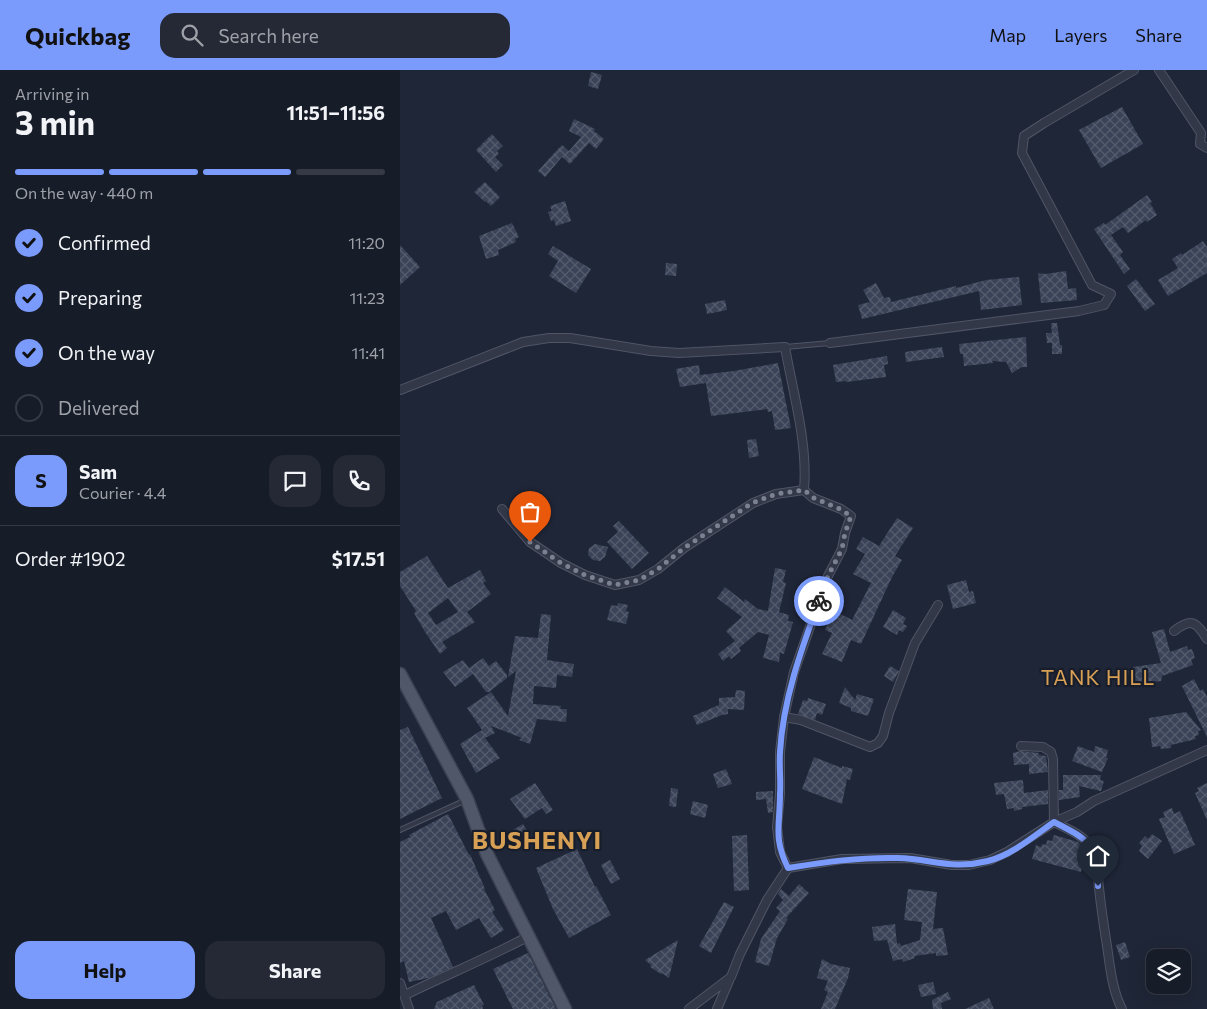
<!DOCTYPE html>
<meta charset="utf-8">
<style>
:root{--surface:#171c29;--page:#242935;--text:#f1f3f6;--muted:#9ea1a8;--line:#363a46;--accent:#7a9afc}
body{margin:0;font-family:Commissioner,sans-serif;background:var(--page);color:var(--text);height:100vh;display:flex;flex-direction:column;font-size:19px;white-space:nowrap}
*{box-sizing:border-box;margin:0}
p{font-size:16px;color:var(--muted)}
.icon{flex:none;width:28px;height:28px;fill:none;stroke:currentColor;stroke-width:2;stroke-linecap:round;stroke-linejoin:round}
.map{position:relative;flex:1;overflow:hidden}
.side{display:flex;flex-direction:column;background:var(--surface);width:400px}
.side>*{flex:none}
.buttons{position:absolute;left:746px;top:879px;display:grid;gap:10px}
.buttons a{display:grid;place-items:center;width:45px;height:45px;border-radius:10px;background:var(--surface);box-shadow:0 5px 20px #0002,0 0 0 1px var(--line);font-size:25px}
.pin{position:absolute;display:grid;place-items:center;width:42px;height:42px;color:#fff;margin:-51px -21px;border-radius:50% 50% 50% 0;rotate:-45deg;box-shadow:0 0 5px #0007}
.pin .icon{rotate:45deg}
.courier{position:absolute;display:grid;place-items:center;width:50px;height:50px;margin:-25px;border:4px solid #7a9afc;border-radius:50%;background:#fff;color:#222;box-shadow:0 1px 6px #0007}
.headline em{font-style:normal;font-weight:700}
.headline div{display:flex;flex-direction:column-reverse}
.headline{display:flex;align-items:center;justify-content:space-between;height:85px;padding:0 15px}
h1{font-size:32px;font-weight:700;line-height:38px}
.bar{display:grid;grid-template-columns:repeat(4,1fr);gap:8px 5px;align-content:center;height:60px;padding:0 15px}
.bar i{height:6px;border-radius:4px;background:var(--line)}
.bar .on{background:var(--accent)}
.bar p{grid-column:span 4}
.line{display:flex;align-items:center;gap:12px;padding:0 15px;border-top:1px solid var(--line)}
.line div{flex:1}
.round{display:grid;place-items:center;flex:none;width:52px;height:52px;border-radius:15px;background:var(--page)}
ol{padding:0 15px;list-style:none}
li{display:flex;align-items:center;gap:15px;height:55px}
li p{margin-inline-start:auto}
li .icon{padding:5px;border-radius:50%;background:var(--accent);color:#111;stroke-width:4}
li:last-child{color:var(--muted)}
li i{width:28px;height:28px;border:2px solid var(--line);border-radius:50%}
.cta{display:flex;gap:10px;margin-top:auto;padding:10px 15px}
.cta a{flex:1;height:58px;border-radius:15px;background:var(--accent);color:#111;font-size:20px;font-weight:700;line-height:58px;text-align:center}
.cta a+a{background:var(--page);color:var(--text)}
header{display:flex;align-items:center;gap:30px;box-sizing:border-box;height:70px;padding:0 25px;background:var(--accent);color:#111}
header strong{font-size:24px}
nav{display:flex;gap:28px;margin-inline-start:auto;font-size:18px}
.search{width:350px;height:45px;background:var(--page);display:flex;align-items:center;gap:12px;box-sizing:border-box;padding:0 18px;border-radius:15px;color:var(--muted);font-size:19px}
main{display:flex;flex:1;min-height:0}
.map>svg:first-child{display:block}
.building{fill:url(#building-cross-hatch);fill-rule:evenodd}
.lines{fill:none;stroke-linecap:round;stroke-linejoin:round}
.service-casing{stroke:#505566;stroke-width:6}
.minor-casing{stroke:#505566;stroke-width:10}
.primary-casing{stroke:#3c4151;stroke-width:15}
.service{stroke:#323848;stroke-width:4}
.minor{stroke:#323848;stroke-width:8}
.primary{stroke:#505768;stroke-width:12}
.done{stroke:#7b8193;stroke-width:5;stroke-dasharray:0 9}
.route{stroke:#7a9afc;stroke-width:6}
.labels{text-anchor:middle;stroke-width:4.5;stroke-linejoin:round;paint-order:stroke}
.quarter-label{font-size:21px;letter-spacing:1px;fill:#d7a055;stroke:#181d2c}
.district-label{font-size:24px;font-weight:bold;letter-spacing:1px;fill:#d7a055;stroke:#181d2c}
</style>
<header>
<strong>Quickbag</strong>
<div class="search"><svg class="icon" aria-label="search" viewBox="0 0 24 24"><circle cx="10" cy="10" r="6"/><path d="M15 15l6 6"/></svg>Search here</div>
<nav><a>Map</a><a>Layers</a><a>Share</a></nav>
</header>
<main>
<section class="side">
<div class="headline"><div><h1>3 min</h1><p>Arriving in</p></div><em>11:51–11:56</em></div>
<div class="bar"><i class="on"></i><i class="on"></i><i class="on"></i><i></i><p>On the way · 440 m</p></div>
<ol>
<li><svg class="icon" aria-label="check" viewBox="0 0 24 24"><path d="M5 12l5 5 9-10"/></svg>Confirmed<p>11:20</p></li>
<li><svg class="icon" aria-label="check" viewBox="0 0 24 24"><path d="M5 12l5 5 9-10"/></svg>Preparing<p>11:23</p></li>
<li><svg class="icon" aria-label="check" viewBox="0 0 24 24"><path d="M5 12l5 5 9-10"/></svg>On the way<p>11:41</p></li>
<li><i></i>Delivered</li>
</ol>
<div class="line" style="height:90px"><b class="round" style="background:var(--accent);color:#111">S</b><div><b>Sam</b><p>Courier · 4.4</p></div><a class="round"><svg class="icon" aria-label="chat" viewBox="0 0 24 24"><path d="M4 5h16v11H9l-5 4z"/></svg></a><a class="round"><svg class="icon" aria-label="phone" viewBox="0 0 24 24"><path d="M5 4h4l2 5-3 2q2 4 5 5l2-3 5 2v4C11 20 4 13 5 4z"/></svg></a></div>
<div class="line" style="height:65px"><div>Order #1902</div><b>$17.51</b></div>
<div class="cta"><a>Help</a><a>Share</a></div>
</section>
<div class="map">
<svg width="807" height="939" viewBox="0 0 807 939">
<defs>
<pattern id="building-cross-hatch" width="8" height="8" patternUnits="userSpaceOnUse" patternTransform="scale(1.25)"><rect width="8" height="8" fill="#3a4358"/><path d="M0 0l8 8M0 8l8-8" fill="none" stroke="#545c6e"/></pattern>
</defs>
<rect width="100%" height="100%" fill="#1f2637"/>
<g class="building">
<polygon points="191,2 202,5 198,19 188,16"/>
<polygon points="722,37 743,74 701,98 679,60"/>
<polygon points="174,49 195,59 194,61 204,69 196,79 189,73 170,94 162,87 145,107 138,101 156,81 162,75 169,81 181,67 169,61"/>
<polygon points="92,64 103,76 97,81 99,84 95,87 103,95 96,102 76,80"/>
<polygon points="85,112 100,127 91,136 86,131 85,132 74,122"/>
<polygon points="747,125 752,132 750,133 757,145 747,152 746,150 728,163 723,157 711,165 723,182 720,185 730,199 724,204 694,159 704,153 705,155"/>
<polygon points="165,131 171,151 156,156 154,150 151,151 148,142 152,141 150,136"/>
<polygon points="112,153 119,167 115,169 116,172 98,180 99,185 86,189 79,166"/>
<polygon points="803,171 807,177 807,203 768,226 758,210 778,198 772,189 781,183 782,185"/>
<polygon points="0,175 20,197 0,215"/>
<polygon points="153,176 191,199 176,223 149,206 158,191 148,184"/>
<polygon points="266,193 277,194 276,206 265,205"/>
<polygon points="666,201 668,219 676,218 677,230 641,233 638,203 645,204"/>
<polygon points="619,207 622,235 581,240 579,221 462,249 458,235 470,232 463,220 476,213 484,228 490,227 491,232 556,216 556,218 586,210"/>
<polygon points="736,209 755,234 745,241 727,216"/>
<polygon points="325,230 327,240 307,244 305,234"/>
<polygon points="651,253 657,253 660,275 662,275 662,284 652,284 652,273 647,273 646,263 652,263"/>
<polygon points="626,267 627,297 622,297 612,303 606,292 592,291 593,293 564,296 563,284 560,284 559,274"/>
<polygon points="542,277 544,287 506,292 505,282"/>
<polygon points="487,286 488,294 484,295 486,307 446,312 446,311 436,312 433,295"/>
<polygon points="378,293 391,358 375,360 372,341 368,342 367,339 311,346 306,313 280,317 276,299 299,295 300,305 334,301"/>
<polygon points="356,369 359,386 349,388 347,370"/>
<polygon points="497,448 513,458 495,486 502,490 492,507 461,574 451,570 442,592 422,584 432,563 425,560 433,540 452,550 471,513 453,504 465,484 456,479 463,467 479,476"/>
<polygon points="219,451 249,483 232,499 207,472 218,462 213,456"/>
<polygon points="195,474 208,477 205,487 200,491 193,490 188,485 189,478"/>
<path d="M 27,486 L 48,518 L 80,500 L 86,511 L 83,513 L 91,524 L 67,542 L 75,552 L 42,572 L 47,578 L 40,584 L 25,562 L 14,543 L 16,541 L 0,516 L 0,502 ZM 48,528 L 58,542 L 36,555 L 28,543 Z"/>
<polygon points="375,498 386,500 383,512 386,513 379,542 389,545 388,551 393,552 384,584 380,583 379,592 363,588 369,565 358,562 339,578 341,581 331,589 329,586 323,591 318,584 335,571 326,561 342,547 317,528 325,517 344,532 345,529 358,539 368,541"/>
<polygon points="566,510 569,522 573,521 576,533 553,539 547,515"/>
<polygon points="218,533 228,535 226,541 229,542 226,554 207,550 211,535 217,536"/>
<polygon points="493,540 506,548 503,554 507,556 503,562 499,560 497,565 483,557"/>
<polygon points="141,544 151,545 147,590 174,594 172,607 157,605 156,618 134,616 133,634 161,636 160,639 167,639 166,652 137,649 130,674 119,670 122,668 91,656 95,663 85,668 100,688 76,703 60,674 82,660 67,638 91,622 108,646 116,601 108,607 115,566 138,568"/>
<polygon points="764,559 770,582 787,576 788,580 792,579 795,588 791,590 793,595 762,606 761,611 730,615 728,601 733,600 733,597 761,593 752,562"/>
<polygon points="83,588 89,596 96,591 107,605 107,608 89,622 86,622 73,604 55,617 43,602 63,590 69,598"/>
<polygon points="490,596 499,601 493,612 484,606"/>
<polygon points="794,609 800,621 803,619 807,627 807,667 782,616"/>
<polygon points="445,617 455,630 457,624 474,629 468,646 451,641 451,638 439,633"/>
<polygon points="336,620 345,621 344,640 328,639 328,644 322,645 297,655 293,646 319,635 319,628 335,627"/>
<polygon points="408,628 426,634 422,645 417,643 415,650 398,644 403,630 407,631"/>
<polygon points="786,642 801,660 798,661 799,665 795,666 796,669 771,675 771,678 761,679 760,676 752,677 749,648"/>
<polygon points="8,657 42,728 0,749 0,660"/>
<polygon points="678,676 694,682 695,676 708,680 706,688 708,688 702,702 672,691"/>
<polygon points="620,681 639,683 639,685 646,686 648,702 629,704 629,694 614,695 613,683"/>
<polygon points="414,687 442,698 442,696 453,699 450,710 447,709 442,734 402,719"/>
<polygon points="326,699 332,714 318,718 313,704"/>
<polygon points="663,705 701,705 700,710 704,711 701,721 679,716 680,727 659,730 659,720 663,720"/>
<polygon points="623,710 624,723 648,720 648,734 622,737 622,739 614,741 614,738 607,739 604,724 596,725 594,713"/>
<polygon points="135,713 153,740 146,744 142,738 125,749 110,729"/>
<polygon points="807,713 807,750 795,723 799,721 797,718"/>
<polygon points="271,718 278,719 276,737 269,736"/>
<polygon points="373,721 373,742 368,743 366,729 356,730 356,722"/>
<polygon points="293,731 308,735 305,748 290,744"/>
<polygon points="772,738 774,744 780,741 795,775 774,784 759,749 765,747 763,742"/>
<polygon points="48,744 69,785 70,784 85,819 84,819 95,840 92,842 104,860 91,868 79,848 56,860 46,841 31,848 53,897 29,908 9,912 4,891 0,893 0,772 10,767 9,765"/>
<polygon points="123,754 128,762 116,769 111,761"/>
<polygon points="752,764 762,771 748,789 739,781 742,776 739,773 745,766 748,769"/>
<polygon points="347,765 349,820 334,821 332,766"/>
<polygon points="654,765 678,772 685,779 684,784 686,784 681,802 632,789 636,775 641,777 642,774 646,775 647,770 652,771"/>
<polygon points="177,779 195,817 196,816 211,845 169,868 153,839 136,798"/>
<polygon points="210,790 220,809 211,814 201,795"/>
<polygon points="399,814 409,823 386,848 388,849 377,868 369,896 355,892 361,869 380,841 376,838 383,830 378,824 381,819 389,826"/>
<polygon points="508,819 537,822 533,859 543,858 548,885 536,886 536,883 514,886 515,888 503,892 502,889 493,891 487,870 474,871 472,857 495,854 497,874 500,873 501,876 520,870 522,852 504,850"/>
<polygon points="324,832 334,837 311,883 299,876"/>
<polygon points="278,870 269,908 262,903 261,904 250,897 251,895 245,890"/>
<polygon points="725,872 730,887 721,890 716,875"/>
<polygon points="128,883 156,939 113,939 93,899"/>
<polygon points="422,889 431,894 450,898 448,908 435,939 421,939 428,922 424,920 428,911 417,908"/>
<polygon points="533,912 536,924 521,927 518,915"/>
<polygon points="74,915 84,935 82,935 83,939 34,939 37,932"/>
<polygon points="548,922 551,929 541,933 542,939 533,939 532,930"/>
<polygon points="589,928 594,939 565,939"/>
</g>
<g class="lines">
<defs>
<g id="service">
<polyline points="385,277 430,273"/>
<polyline points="0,760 66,730"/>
</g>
<g id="minor">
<polyline points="759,0 801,63 800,74 807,78"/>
<polyline points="430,273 679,241 704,235 711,224 692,215 622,83 624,66 644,53 734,0"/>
<path d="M 0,320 L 123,272 L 149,268 L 170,268 L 251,281 L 279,283 L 385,277 C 393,323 408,373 404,420 L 413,428 L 441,439 L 451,446 L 445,463 L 442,479 L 428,506 L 394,602 L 384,647 L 380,682 L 380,724 L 377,757 L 380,782 L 388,798 L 367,830 L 340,884 L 331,907 L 289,939"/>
<polyline points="102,439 130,472 161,493 185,505 215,515 239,510 258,499 284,478 353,433 376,424 404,420"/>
<path d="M 774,561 C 791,548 796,551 807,569"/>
<polyline points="384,647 401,650 470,677 478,673 483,666 489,643 515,573 538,535"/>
<path d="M 621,676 L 643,677 L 651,682 L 653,689 L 654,752 C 667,759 682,764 691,777 C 700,790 697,804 699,818 C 701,837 704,857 707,876 C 710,896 712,920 722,939"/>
<polyline points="388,798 442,789 510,788 552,795 569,795 590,790 607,782 654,752 677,742 694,731 807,680"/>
<polyline points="0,913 9,939"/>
<path d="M 5,925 C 46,905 88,888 129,866"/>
<polyline points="317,939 329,911"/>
</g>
<polyline id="primary" points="0,604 67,729 87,784 165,939"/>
</defs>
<use href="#service" class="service-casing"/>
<use href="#minor" class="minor-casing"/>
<use href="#primary" class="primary-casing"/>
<use href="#service" class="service"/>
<use href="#minor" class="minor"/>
<use href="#primary" class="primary"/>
</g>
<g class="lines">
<polyline class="done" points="130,472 161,493 185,505 215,515 239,510 258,499 284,478 352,433 376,424 404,420 414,428 440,439 451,446 445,463 442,479 428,506 419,531"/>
<path class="route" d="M 419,531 C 401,580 383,630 380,682 C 379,696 381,710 380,724 C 380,755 373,768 388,798 C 425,792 460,787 498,788 C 532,789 552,800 588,791 C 612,785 634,766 654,752 C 689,770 698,774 698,816"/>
</g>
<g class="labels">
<g class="quarter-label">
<text x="698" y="615">TANK HILL</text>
</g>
<g class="district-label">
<text x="137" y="779">BUSHENYI</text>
</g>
</g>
</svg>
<div class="buttons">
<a><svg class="icon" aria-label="layers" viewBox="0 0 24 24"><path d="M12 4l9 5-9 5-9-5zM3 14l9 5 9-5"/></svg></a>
</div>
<div class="pin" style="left:130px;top:472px;background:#ea580c"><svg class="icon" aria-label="bag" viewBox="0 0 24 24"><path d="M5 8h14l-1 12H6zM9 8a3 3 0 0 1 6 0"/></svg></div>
<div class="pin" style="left:698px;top:816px;background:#1f2937"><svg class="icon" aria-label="home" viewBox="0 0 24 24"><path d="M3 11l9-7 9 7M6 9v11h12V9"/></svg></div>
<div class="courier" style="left:419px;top:531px"><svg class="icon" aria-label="bike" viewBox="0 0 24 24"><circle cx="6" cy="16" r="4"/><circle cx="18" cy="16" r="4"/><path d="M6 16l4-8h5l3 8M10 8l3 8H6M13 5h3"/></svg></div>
</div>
</main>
